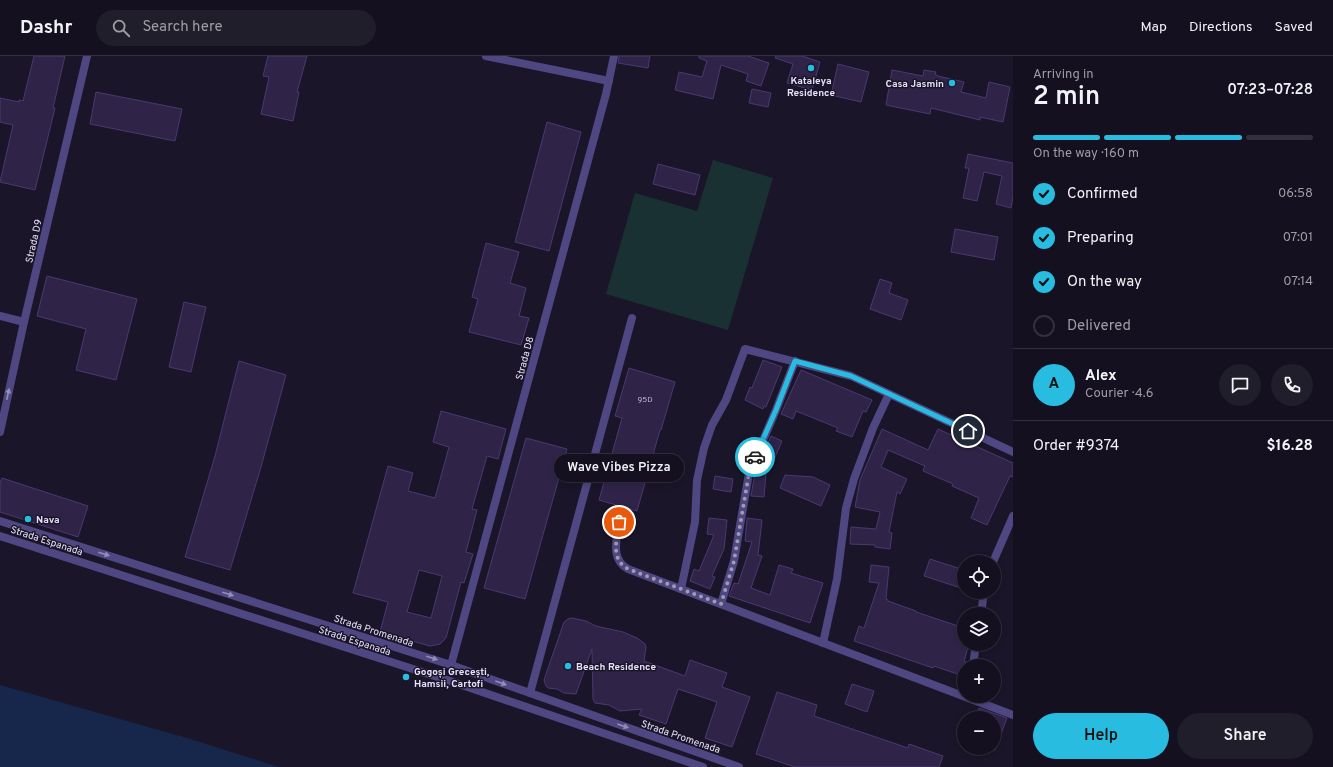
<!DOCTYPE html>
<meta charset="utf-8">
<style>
:root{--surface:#14101f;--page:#211e2c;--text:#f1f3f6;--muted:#9d9da4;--line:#33303d;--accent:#28bce0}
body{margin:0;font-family:Overpass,sans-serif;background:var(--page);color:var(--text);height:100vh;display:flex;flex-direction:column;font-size:15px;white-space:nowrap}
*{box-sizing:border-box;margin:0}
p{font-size:13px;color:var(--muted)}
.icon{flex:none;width:22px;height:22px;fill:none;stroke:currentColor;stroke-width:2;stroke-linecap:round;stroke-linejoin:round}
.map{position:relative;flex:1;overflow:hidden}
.drawer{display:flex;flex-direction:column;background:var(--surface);width:320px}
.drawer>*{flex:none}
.buttons{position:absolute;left:957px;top:499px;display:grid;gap:8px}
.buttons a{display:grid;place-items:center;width:44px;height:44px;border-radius:50%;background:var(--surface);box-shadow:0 2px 6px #0003,0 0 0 1px var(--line);font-size:20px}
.pin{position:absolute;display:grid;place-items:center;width:34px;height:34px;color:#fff;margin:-17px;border:2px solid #fff;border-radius:50%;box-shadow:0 1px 4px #0007}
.courier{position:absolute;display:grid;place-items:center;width:40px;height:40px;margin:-20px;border:3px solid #28bce0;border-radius:50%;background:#fff;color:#222;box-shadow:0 1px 5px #0007}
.bubble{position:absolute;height:28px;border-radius:14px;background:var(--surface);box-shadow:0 2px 6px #0003,0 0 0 1px var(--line);font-size:13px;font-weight:600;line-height:28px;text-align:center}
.headline em{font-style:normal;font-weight:600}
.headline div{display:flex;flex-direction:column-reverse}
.headline{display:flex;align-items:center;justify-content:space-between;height:68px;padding:0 20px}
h1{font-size:26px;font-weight:600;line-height:30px}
.bar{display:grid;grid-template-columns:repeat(4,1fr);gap:6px 4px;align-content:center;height:48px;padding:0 20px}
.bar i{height:5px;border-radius:3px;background:var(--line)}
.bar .on{background:var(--accent)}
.bar p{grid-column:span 4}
.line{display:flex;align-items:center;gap:10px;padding:0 20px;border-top:1px solid var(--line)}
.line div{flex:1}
.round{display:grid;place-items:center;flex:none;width:42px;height:42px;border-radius:21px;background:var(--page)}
ol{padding:0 20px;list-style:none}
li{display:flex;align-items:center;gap:12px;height:44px}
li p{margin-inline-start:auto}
li .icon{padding:4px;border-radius:50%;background:var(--accent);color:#111;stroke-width:4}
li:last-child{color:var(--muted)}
li i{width:22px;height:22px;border:2px solid var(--line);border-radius:50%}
.primary-button{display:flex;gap:8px;margin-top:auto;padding:8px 20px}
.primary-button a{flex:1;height:46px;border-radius:24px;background:var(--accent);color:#111;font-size:16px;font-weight:600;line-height:46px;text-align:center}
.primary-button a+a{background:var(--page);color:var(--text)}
header{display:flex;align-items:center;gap:24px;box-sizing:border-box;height:56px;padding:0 20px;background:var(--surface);border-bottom:1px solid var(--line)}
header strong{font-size:19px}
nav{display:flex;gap:22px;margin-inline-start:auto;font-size:14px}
.search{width:280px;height:36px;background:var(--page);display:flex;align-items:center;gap:10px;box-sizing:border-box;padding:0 14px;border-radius:22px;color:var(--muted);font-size:15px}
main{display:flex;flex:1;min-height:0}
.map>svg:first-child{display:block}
.green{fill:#193133}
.water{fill:#17264b}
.building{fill:#2f2448;stroke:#493971;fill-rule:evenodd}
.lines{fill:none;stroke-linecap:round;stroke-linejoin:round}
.pedestrian{stroke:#4f4782;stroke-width:8}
.minor{stroke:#4f4782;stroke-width:8}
.oneway{fill:#938db8}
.done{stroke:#a09ab2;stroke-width:4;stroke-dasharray:0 7.2}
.route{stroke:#28bce0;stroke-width:5}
.poi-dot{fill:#28bce0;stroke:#1b1529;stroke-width:1.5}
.labels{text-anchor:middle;stroke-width:3;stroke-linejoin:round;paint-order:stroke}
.number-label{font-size:8px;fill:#b9b2ce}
.poi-label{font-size:10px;font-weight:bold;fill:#e7e2fb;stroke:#1b1529;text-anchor:start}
.street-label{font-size:10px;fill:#e7e2fb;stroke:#1b1529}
</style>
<header>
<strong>Dashr</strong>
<div class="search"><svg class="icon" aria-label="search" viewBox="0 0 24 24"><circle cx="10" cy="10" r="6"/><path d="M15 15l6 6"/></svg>Search here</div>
<nav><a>Map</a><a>Directions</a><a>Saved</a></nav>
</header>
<main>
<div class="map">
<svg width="1013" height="711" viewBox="0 0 1013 711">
<rect width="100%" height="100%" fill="#1b1529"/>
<polygon class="green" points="713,104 773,122 728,274 606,238 635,137 697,155"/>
<polygon class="water" points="0,629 187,682 279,711 0,711"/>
<g class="building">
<polygon points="34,0 65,0 53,52 55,52 35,134 0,126 13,69 0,66 0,42 19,46 19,44 23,45"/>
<polygon points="268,0 307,0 297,36 299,36 293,65 261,58 269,21 263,20"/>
<polygon points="619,0 650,0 648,12 618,7"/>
<polygon points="699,0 748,0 769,7 761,30 746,25 748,18 721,9 713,43 675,34 679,16 702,21 707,5 699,2"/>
<polygon points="776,0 802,0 820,6 812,34 787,27 793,8 775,2"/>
<polygon points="838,8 869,16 861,46 831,39"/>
<polygon points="892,14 923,20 924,14 936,16 935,18 938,20 964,26 961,36 986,42 989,26 1010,31 1003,66 980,61 980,64 931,52 930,58 886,49"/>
<polygon points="752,33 771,37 768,51 749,47"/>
<polygon points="96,36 182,53 175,85 90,68"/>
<polygon points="547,66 581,76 549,195 515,186"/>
<polygon points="968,98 1013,107 1013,141 1011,152 996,148 1002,120 984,116 977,145 963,142 969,112 965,112"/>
<polygon points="658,108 700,119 695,139 653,128"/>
<polygon points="955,173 998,181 994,204 951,196"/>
<polygon points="486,187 519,196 510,227 526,232 519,260 529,262 521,289 469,276 478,243 472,241"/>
<polygon points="47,220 137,243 116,324 76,314 86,273 37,260"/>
<polygon points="880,223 892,227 889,237 908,244 901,264 870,253"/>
<polygon points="184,246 206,251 191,316 169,311"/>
<polygon points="763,304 782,311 766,351 764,350 763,353 745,344 750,331 752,332"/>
<polygon points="239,305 286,319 261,411 230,514 185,501 215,400"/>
<polygon points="629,312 675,326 661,374 660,374 637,455 599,444 622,362 615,360"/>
<polygon points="801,314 872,344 866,356 863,355 852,381 836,375 838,372 796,355 793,363 781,358"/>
<path d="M 441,355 L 506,373 L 498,403 L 487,400 L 472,453 L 477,454 L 466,496 L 473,498 L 464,527 L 461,526 L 446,582 L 440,588 L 430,590 L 380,576 L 388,546 L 353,537 L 388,410 L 413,417 L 408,435 L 435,442 L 449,391 L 433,386 ZM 419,514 L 442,520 L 431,562 L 407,556 Z"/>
<polygon points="882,373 928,394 938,373 1013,407 1013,421 1010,420 987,469 971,462 979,442 952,430 953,428 923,415 925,410 888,394 881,411 907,423 900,438 897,436 889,476 892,477 890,493 875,491 875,489 850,488 851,471 876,473 880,456 855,451 860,424"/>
<polygon points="771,380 782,385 773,406 762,401"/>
<polygon points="526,382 567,393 525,543 484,532"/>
<polygon points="755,417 766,418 764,441 751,440"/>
<polygon points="785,419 813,421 830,429 821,450 780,432"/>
<polygon points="715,420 733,423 731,436 713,433"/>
<polygon points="2,422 88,450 78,481 0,456 0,427"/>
<polygon points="709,462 727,464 724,493 712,520 715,521 710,533 690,525 694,513 699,515 714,479 707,478"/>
<polygon points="747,462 762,464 758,499 762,500 751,532 770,539 779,509 793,513 791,517 823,527 810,567 729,540 734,527 738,528 752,486 745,485"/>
<polygon points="930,503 964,514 964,533 924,520"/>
<polygon points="871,509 889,511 886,543 888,544 888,545 916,555 916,556 964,572 964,588 969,588 964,605 968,607 966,610 964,610 963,620 934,610 933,612 854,585 859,570 864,572 879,527 869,526"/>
<polygon points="572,562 586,565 596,570 623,576 637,582 645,588 646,591 644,605 685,620 690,604 727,617 722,631 750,641 732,691 705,682 717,646 678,633 666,668 639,659 642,653 620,655 609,649 595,647 593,643 592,593 576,638 564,637 557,633 548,632 546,630 544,624 564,566 568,563"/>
<polygon points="852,628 874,635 867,656 845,648"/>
<polygon points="777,636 817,649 814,660 908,692 909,688 943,700 939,711 795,711 756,698"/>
<polygon points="979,652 1007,662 995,694 994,694 994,662 975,662"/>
</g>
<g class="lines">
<polyline class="pedestrian" points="0,480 447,624 703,711"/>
<g class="minor">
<polyline points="486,0 609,25"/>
<polyline points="0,260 24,266"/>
<polyline points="0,376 24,266 87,0"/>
<polyline points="0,465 451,609 739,711"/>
<path d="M 619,466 C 617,484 610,503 628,513 L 1013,659"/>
<polyline points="993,506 1013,460"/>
<polyline points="681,533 695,466 697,424 704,392 712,369 726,344 745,293 851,320 1013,396"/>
<polyline points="721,548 734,505 749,417 776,354 795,305"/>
<polyline points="981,558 984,536"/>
<polyline points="823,587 837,523 846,452 854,423 873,372 889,338"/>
<polyline points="451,609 606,38 614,0"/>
<polyline points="973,610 976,588"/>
<polyline points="530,637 632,262"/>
</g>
</g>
<defs><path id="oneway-solid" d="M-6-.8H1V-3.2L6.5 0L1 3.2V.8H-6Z"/></defs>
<g class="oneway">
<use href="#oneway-solid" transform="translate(8 338) rotate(-78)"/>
<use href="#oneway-solid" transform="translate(104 498) rotate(18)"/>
<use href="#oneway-solid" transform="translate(228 538) rotate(18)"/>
<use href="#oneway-solid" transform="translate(432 602) rotate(18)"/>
<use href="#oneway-solid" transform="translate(501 627) rotate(20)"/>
<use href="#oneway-solid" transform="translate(623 670) rotate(19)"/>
</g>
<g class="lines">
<path class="done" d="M 619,466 C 617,484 610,503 628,513 L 721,548 L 734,505 L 749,417 L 755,401"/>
<polyline class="route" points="755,401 776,354 795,305 851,320 968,375"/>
</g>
<g class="poi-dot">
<circle cx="811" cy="12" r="4"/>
<circle cx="952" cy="27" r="4"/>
<circle cx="28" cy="463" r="4"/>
<circle cx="568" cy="610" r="4"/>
<circle cx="406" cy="621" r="4"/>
</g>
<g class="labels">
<g class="number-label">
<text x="645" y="346">95D</text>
</g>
<g class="poi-label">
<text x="811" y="28" text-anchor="middle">Kataleya<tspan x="811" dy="12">Residence</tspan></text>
<text x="944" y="31" text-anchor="end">Casa Jasmin</text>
<text x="36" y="467">Nava</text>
<text x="576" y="614">Beach Residence</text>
<text x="414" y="619">Gogoși Grecești,<tspan x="414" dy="12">Hamsii, Cartofi</tspan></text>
</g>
<g class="street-label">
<text transform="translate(33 185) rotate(-77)" y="4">Strada D9</text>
<text transform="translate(524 302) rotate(-75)" y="4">Strada D8</text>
<text transform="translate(47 484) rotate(18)" y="4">Strada Espanada</text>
<text transform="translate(374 574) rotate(18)" y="4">Strada Promenada</text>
<text transform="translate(355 584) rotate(18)" y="4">Strada Espanada</text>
<text transform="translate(681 680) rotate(19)" y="4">Strada Promenada</text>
</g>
</g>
</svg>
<div class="buttons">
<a><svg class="icon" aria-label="locate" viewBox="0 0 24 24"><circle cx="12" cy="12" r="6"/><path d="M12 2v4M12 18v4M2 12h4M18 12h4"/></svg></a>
<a><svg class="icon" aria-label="layers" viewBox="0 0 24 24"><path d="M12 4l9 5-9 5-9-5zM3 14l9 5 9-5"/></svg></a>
<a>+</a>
<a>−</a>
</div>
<div class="pin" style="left:619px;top:466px;background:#ea580c"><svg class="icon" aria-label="bag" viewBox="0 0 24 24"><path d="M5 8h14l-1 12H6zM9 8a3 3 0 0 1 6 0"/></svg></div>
<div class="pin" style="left:968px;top:375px;background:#1f2937"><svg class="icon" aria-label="home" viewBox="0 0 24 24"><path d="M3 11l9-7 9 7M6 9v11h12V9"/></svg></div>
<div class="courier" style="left:755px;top:401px"><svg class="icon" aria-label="car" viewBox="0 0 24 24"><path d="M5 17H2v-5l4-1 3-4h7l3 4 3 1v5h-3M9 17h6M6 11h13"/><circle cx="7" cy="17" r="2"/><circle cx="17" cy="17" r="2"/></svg></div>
<div class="bubble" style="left:554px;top:398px;width:130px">Wave Vibes Pizza</div>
</div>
<section class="drawer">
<div class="headline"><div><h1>2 min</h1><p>Arriving in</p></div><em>07:23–07:28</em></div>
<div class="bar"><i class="on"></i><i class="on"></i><i class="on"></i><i></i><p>On the way · 160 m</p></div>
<ol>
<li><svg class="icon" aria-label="check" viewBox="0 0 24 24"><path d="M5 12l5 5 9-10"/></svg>Confirmed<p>06:58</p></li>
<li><svg class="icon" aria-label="check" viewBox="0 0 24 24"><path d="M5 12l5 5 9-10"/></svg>Preparing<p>07:01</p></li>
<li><svg class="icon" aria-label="check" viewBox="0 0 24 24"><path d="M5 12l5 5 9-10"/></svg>On the way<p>07:14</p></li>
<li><i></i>Delivered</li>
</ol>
<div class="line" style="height:72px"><b class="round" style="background:var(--accent);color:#111">A</b><div><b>Alex</b><p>Courier · 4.6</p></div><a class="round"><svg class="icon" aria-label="chat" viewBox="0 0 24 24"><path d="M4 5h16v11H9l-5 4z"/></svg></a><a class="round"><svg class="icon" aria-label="phone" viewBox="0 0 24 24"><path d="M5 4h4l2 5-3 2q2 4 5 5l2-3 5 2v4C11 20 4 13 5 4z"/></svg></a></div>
<div class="line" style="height:52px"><div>Order #9374</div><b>$16.28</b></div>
<div class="primary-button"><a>Help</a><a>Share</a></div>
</section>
</main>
